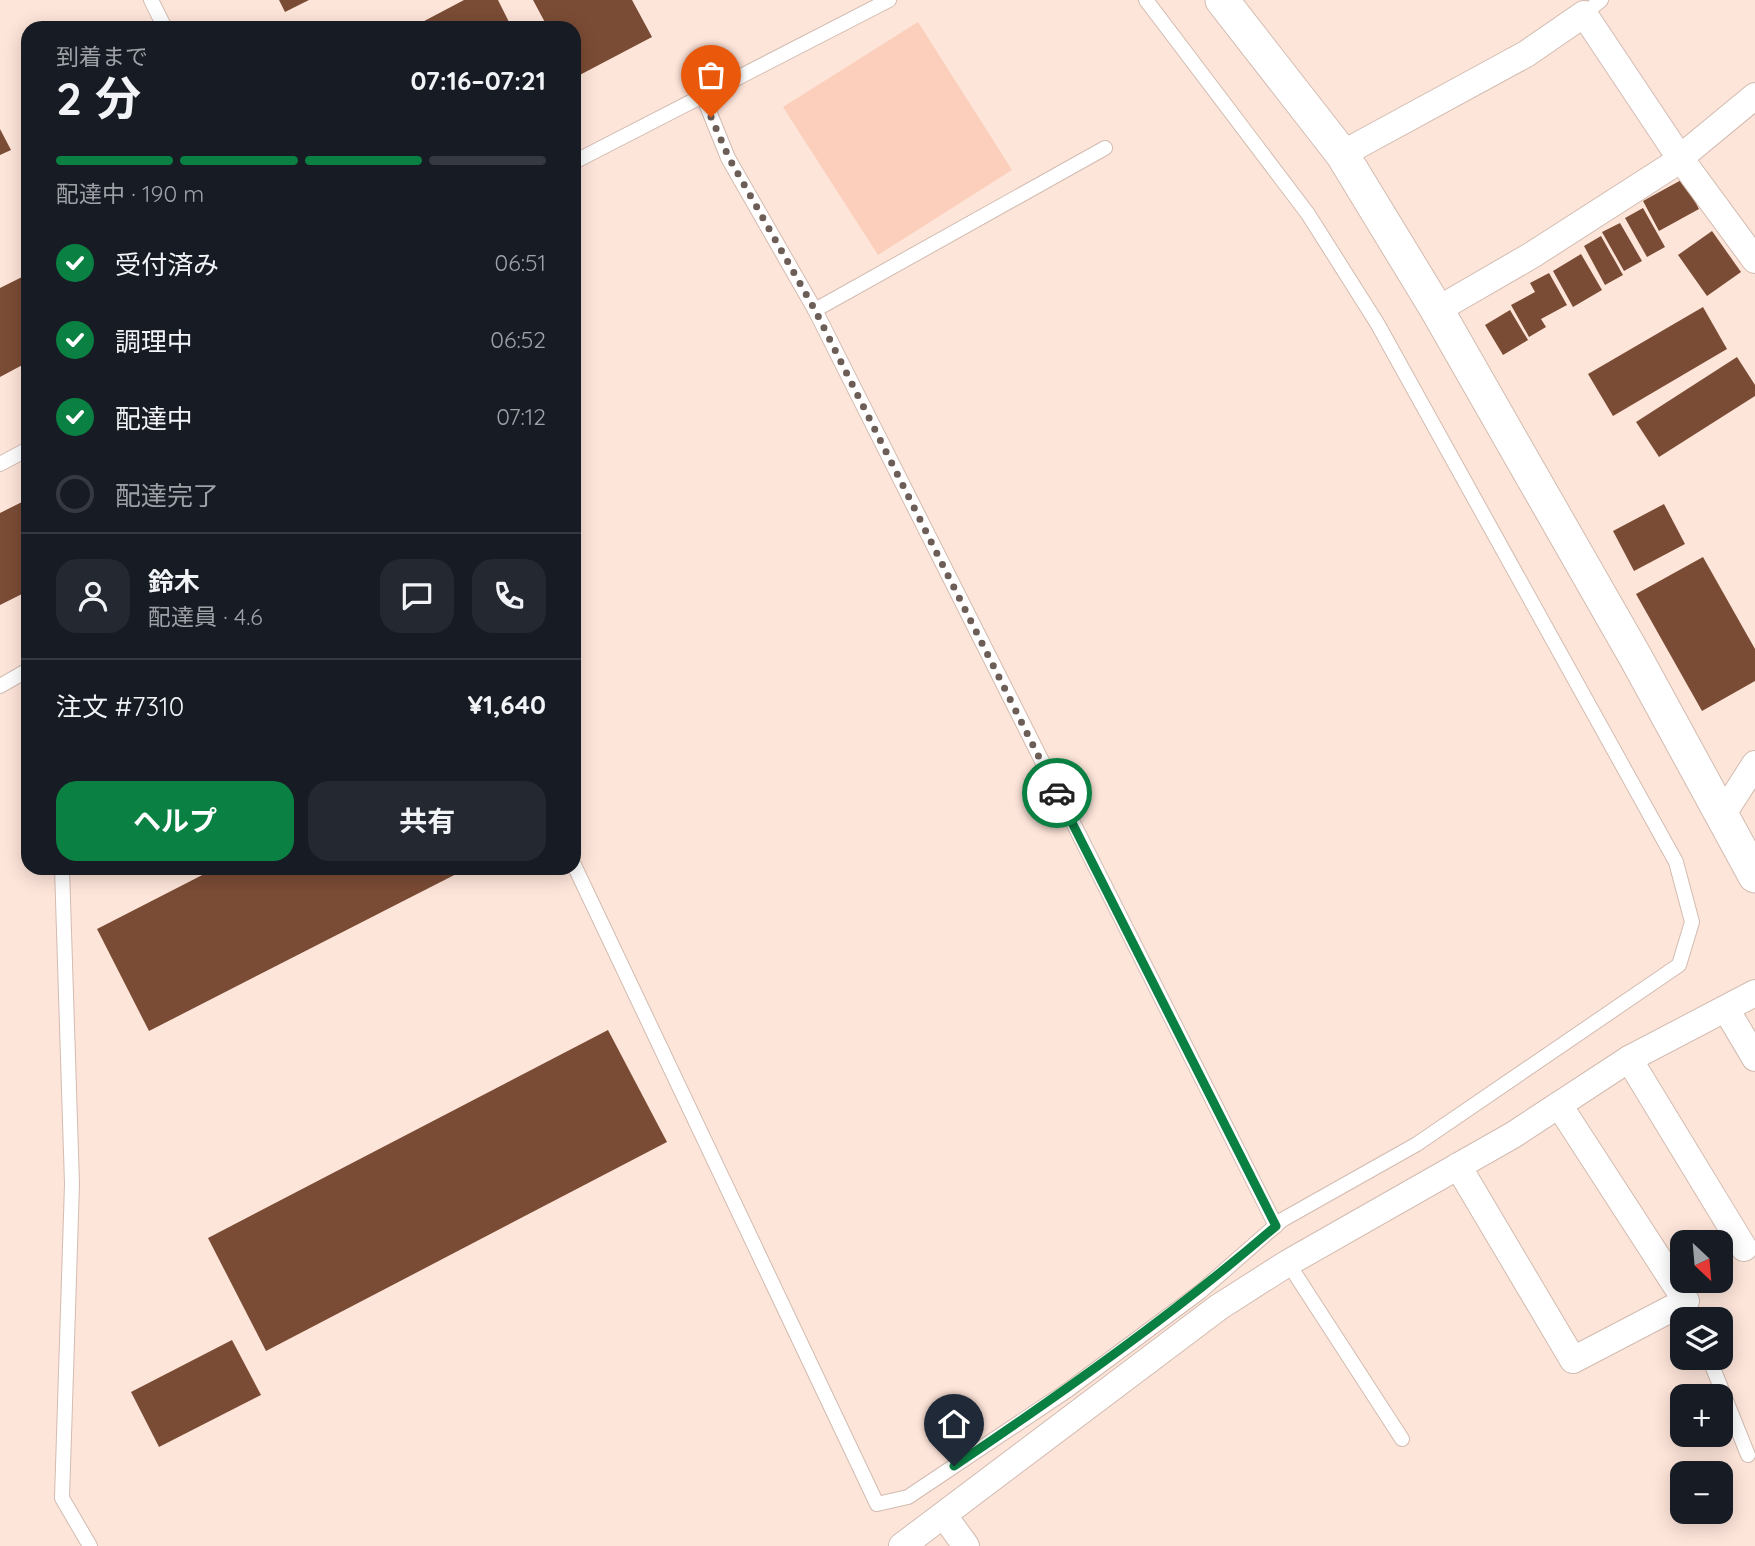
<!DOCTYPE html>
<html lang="ja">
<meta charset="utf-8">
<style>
:root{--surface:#171b24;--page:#242831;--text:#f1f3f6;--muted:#9ea1a6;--line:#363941;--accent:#0b8043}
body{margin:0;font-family:Quicksand,"Noto Sans JP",sans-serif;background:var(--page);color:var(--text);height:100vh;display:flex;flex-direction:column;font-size:26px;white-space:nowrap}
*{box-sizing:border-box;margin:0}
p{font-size:23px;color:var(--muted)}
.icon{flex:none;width:38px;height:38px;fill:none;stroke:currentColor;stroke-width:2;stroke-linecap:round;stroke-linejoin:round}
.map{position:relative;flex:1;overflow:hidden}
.side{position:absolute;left:21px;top:21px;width:560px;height:854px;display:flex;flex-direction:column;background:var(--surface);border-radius:21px;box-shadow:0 4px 18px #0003}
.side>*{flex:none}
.needle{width:46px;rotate:154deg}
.buttons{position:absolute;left:1670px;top:1230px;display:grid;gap:14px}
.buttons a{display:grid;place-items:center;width:63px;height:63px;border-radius:14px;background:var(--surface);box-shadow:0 4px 18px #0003;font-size:35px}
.pin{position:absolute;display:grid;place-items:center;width:60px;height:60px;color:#fff;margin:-72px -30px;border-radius:50% 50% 50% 0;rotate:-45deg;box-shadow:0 0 7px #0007}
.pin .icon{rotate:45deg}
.courier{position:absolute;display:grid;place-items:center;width:70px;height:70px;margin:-35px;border:5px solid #0b8043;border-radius:50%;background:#fff;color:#222;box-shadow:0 2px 9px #0007}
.head em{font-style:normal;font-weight:700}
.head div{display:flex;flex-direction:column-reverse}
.head{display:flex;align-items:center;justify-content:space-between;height:119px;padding:0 35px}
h1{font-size:46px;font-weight:700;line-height:52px}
.bar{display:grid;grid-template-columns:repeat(4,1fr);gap:10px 7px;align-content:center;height:84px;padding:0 35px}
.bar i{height:9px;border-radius:5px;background:var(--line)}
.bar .selected{background:var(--accent)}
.bar p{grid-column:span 4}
.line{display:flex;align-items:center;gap:18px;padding:0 35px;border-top:2px solid var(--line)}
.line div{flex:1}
.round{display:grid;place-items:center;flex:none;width:74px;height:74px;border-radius:21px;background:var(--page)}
ol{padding:0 35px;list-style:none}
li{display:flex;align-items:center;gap:21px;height:77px}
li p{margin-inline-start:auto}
li .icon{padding:7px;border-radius:50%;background:var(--accent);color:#fff;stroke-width:4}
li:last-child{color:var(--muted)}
li i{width:38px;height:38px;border:4px solid var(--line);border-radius:50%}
.button{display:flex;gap:14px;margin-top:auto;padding:14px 35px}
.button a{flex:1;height:80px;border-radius:21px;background:var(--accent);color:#fff;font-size:28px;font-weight:700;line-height:80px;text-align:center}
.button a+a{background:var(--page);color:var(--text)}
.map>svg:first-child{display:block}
.green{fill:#fbcfbb}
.building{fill:#7b4c35}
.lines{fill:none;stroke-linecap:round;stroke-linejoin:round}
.service-casing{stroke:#d2bbb0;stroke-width:16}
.minor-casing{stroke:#d2bbb0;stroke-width:28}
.tertiary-casing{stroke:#d2bbb0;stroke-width:35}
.service{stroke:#fff;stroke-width:14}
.minor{stroke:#fff;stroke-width:26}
.tertiary{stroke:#fff;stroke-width:33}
.done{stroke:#6c5d57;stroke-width:7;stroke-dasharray:0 12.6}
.route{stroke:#0b8043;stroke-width:9}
</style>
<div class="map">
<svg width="1755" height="1546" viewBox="0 0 1755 1546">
<rect width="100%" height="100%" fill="#fee5da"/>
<polygon class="green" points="918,22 1012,170 878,255 783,107"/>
<g class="building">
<polygon points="279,0 309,0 285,12"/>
<polygon points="464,0 498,0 512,28 411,28"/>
<polygon points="533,0 632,0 652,37 574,78 574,28 548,28"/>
<polygon points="0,129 11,150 0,155"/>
<polygon points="1683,179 1699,209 1659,231 1643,201"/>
<polygon points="1643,208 1665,247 1647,257 1625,218"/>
<polygon points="1620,223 1642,261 1624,271 1602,232"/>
<polygon points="1712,231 1741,272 1707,296 1678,255"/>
<polygon points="1601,236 1623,275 1605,285 1584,246"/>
<polygon points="1581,254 1602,290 1573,307 1553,271"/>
<polygon points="1549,273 1567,305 1541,319 1546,327 1529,337 1511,305 1535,292 1530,283"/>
<polygon points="28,274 28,362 0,377 0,288"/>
<polygon points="1703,307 1727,349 1613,416 1588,374"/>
<polygon points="1510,310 1528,340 1503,355 1485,325"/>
<polygon points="1737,357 1755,385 1755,396 1659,457 1636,422"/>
<polygon points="28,499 28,591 0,605 0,513"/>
<polygon points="1664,504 1685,544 1634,571 1613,531"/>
<polygon points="1703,557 1755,649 1755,681 1702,711 1636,594"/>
<polygon points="216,868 468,868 149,1031 97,929"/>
<polygon points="608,1030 667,1142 266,1351 208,1238"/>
<polygon points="232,1340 261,1395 159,1447 131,1392"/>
</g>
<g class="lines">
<defs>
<g id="service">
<polyline points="151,0 165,28"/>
<polyline points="1584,14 1601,0"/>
<polyline points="703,96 728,158 815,310 1276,1226"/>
<polyline points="574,162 889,0"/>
<polyline points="815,310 1105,148"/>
<polyline points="0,464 28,449"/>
<polyline points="0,686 28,670"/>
<polyline points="574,865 877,1504 908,1497 1068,1390 1200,1292 1282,1220 1417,1144 1679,965 1692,922 1676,862 1377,323 1308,214 1146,0"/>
<polyline points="62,868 72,1184 62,1498 90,1546"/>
<polyline points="1288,1263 1402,1439"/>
<polyline points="1686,1301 1694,1320"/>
<polyline points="1709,1358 1748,1455"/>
</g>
<g id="minor">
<polyline points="1342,154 1526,54 1584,14 1680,158 1755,260"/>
<polyline points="1437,310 1532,255 1669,167 1755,96"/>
<polyline points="1721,817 1755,764"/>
<polyline points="1726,1009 1755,1058"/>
<polyline points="1629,1059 1744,1248"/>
<polyline points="1458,1166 1573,1360 1686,1301 1559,1105"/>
<polyline points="945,1517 966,1546"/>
<polyline points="902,1546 1219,1307 1288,1263 1513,1135 1629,1059 1755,993"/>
</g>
<polyline id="tertiary" points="1222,0 1342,154 1437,310 1636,658 1755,876"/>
</defs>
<use href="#service" class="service-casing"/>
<use href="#minor" class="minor-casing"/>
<use href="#tertiary" class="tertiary-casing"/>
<use href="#service" class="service"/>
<use href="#minor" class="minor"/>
<use href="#tertiary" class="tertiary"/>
</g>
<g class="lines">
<polyline class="done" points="711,117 729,158 815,310 1057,793"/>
<path class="route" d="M 954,1466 C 1065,1391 1174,1314 1276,1226 L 1057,793"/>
</g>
</svg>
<div class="buttons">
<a><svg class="needle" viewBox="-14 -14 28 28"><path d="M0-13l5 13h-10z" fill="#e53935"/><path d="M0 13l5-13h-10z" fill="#9ea1a6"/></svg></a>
<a><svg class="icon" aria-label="layers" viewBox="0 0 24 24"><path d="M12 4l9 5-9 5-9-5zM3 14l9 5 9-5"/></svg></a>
<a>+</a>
<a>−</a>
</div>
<div class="pin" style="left:711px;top:117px;background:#ea580c"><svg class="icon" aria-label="bag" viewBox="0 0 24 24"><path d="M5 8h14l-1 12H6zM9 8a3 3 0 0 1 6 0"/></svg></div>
<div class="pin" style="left:954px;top:1466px;background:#1f2937"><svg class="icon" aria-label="home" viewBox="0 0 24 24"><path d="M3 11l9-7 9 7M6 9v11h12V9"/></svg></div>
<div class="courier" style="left:1057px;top:793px"><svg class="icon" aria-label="car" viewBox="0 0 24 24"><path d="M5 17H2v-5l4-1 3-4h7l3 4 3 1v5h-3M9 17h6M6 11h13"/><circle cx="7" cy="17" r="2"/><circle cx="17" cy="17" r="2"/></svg></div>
<section class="side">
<div class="head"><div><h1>2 分</h1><p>到着まで</p></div><em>07:16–07:21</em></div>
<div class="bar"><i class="selected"></i><i class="selected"></i><i class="selected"></i><i></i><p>配達中 · 190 m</p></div>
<ol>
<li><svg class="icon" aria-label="check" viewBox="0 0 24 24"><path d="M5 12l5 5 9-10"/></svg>受付済み<p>06:51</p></li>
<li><svg class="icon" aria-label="check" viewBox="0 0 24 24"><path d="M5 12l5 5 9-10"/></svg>調理中<p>06:52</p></li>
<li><svg class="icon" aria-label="check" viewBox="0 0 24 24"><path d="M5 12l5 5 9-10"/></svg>配達中<p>07:12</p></li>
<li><i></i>配達完了</li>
</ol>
<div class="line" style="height:126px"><a class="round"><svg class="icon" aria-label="person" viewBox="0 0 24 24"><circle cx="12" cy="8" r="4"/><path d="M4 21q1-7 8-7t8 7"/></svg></a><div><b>鈴木</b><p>配達員 · 4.6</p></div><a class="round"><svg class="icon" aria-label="chat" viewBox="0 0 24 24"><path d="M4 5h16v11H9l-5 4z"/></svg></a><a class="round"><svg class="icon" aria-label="phone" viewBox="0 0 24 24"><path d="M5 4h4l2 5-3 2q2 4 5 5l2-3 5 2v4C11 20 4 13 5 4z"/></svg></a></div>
<div class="line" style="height:91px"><div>注文 #7310</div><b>¥1,640</b></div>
<div class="button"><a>ヘルプ</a><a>共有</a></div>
</section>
</div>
